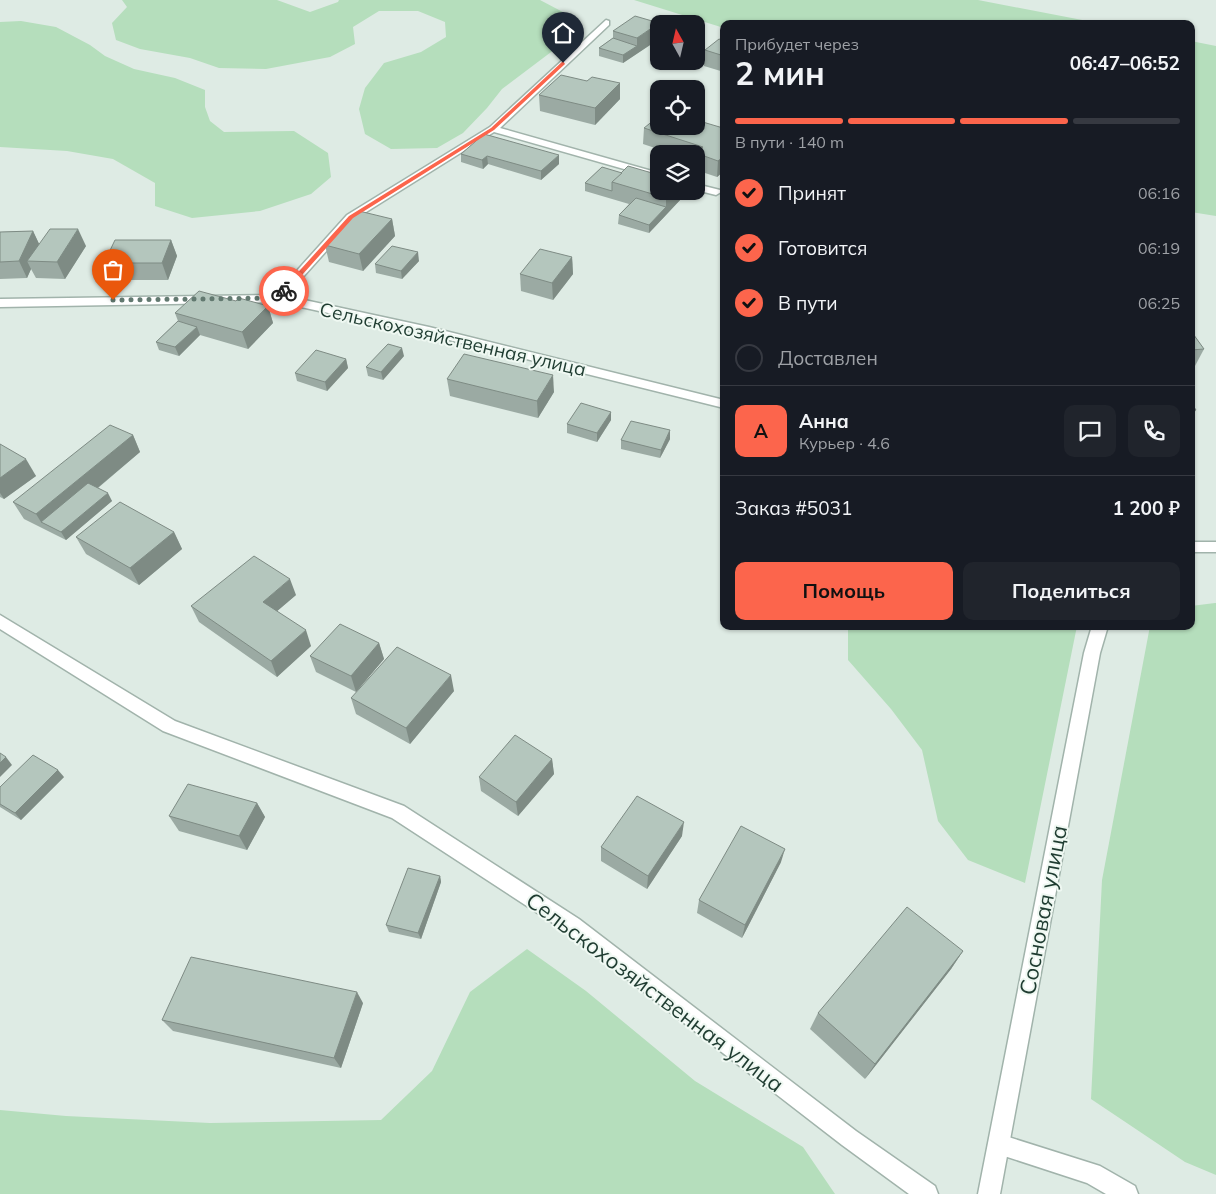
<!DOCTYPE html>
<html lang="ru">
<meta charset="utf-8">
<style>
:root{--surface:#171b24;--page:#20242c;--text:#f1f3f6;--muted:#9ea1a6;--line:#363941;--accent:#fc654c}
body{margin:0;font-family:Mulish,sans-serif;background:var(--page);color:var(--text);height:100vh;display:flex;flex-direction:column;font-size:19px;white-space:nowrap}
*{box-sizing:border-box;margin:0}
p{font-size:16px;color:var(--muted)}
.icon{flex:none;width:28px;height:28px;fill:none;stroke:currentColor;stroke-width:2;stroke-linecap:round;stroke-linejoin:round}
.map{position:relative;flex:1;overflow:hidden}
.side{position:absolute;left:720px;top:20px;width:475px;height:610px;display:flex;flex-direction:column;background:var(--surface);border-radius:10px;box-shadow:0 1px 4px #0004}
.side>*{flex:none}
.needle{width:32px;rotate:352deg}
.fabs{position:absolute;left:650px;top:15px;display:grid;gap:10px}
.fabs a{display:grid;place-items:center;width:55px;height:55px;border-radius:10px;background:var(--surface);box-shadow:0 1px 4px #0004;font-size:25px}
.pin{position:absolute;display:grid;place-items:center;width:42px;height:42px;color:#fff;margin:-51px -21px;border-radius:50% 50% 50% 0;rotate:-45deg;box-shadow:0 0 5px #0007}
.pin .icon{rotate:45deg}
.courier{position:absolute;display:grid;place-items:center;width:50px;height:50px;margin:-25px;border:4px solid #fc654c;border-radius:50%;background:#fff;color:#222;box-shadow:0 1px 6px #0007}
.overview em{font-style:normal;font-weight:700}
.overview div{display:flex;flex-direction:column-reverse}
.overview{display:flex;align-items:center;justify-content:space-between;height:85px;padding:0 15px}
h1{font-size:32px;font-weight:700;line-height:38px}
.bar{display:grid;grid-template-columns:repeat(4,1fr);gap:8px 5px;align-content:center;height:60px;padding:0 15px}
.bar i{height:6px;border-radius:4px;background:var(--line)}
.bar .current{background:var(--accent)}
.bar p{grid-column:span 4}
.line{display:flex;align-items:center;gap:12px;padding:0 15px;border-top:1px solid var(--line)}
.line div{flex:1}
.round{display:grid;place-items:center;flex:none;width:52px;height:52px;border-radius:10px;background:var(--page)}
ol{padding:0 15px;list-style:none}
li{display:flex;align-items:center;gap:15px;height:55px}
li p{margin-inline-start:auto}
li .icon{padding:5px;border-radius:50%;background:var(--accent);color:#111;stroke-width:4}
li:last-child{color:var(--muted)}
li i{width:28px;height:28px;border:2px solid var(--line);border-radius:50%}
.primary-button{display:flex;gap:10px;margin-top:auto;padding:10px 15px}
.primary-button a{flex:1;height:58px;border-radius:10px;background:var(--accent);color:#111;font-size:20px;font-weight:700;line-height:58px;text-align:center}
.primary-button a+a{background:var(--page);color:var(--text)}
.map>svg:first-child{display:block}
.green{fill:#b5debc}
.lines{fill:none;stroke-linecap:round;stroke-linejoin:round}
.service-casing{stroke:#a1b3ab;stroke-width:3}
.minor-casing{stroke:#a1b3ab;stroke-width:3}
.service{fill:#fff;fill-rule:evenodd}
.minor{fill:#fff;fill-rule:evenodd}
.wall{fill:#9baaa3}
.shaded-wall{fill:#7e8b84}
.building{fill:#b4c6bd;stroke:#7e8b84}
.route{fill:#fc654c}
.done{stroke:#627970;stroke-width:5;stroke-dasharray:0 9}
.labels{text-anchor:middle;stroke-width:4;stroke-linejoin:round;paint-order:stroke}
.street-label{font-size:19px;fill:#1f3c31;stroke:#eff8f2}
.near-street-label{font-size:22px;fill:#1f3c31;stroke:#eff8f2}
</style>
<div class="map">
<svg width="1216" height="1194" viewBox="0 0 1216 1194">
<rect width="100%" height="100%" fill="#deebe4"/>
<g class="green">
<polygon points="122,0 277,0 310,12 338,2 339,0 540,0 578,20 571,37 502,89 487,108 463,133 437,148 391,149 365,134 359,109 365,88 384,63 421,52 446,37 445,22 418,11 379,11 353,27 355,44 330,57 266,69 219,68 190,58 140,49 116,40 112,23 127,7"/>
<polygon points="634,0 978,0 1103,24 724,24 724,28"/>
<polygon points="21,21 56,27 90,45 105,56 134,69 175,78 205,90 205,107 210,121 224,132 294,131 328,153 331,177 311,194 260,211 192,218 155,206 155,183 113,159 67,151 0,147 0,22"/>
<polygon points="1191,41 1216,46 1216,216 1191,212"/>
<polygon points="1215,603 1216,603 1216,1175 1185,1162 1091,1099 1102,880 1150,626 1191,626 1191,606"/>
<polygon points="848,626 1077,626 1025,883 968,860 938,821 922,750 891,709 848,660"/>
<polygon points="527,949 586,991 695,1081 803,1147 835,1194 0,1194 0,1110 66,1116 210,1123 381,1120 432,1071 470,992"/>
</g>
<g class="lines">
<defs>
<polygon id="service" points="999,1134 1100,1166 1135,1186 1138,1194 1106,1194 1087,1183 992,1152 988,1145 992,1138"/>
<g id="minor">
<polygon points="606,20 609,21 609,25 500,128 659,173 659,179 494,132 355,219 286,296 429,327 724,400 724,408 429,335 278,302 0,307 0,299 275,295 347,215 490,127"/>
<polygon points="696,184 720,190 721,192 716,195 696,190"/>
<rect x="1191" y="542" width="25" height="10"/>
<polygon points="0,615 175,721 404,806 579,919 856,1131 935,1186 938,1194 909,1194 842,1145 565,931 392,818 163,731 0,629"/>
<polygon points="1092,626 1108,626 1100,653 1000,1194 978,1194 1084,653"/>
</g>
</defs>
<use href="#service" class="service-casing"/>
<use href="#minor" class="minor-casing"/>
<use href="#service" class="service"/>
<use href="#minor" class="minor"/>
</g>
<g class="wall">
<polygon points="613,31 659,39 623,63 599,56 599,48 613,38"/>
<polygon points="724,41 724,72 704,66 705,50"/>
<polygon points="587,81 620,83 620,99 595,125 540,111 539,95"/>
<polygon points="724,127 724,171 717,177 696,170 696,154 673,154 643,144 644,128 723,128"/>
<polygon points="484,134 559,164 541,180 488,164 483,169 461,162 461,154"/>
<polygon points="602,167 659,191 682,191 681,199 649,233 618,224 619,215 629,204 585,191 585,183"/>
<polygon points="392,219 395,236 363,271 329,262 325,245"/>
<polygon points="33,231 39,244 86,246 65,279 36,278 31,269 27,278 0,279 0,232"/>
<polygon points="171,240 177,256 168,280 111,280 104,263"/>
<polygon points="572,257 573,274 553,300 521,291 520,274"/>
<polygon points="419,261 402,279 376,273 375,264"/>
<polygon points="236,301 268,306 273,323 248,349 200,335 179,356 159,350 156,342 178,321 175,313"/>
<polygon points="1191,331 1204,349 1195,366 1191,366"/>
<polygon points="404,356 383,380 368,376 366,367"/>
<polygon points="346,359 348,368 327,391 297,381 295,373"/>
<polygon points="447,379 554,392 538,418 450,396"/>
<polygon points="1191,402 1196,410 1191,418"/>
<polygon points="611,420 597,442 567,433 567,424"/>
<polygon points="133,435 140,452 98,488 112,501 66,540 24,519 13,502"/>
<polygon points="670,439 660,458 621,449 621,440"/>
<polygon points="0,444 36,476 4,499 0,497"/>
<polygon points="174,532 182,549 139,585 86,554 76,537"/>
<polygon points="296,595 277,611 311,646 277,677 199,622 191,606"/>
<polygon points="379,643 384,659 356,692 316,672 310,656"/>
<polygon points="454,691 410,744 356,714 351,698"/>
<polygon points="552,759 554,774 518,816 481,791 479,777"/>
<polygon points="64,777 21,820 0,807 0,787"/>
<polygon points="257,803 265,817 247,850 179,831 169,816"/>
<polygon points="682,836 647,889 601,861 601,847"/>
<polygon points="781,862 742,938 697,913 699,900"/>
<polygon points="440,876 441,882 421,939 389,932 386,925"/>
<polygon points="963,951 951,969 865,1079 810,1029 818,1013"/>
<polygon points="363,1003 341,1068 173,1031 162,1020"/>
</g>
<g class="shaded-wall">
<polygon points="659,23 659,39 623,63 623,55 637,46 637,38"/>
<polygon points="620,83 620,99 595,125 595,108"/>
<polygon points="559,155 559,164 541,180 541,171"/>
<polygon points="487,156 488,164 483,169 482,160"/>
<polygon points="724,156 724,171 717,177 718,161"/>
<polygon points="673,191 682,191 681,199 666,215 666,198"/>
<polygon points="666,207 666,215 649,233 649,225"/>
<polygon points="392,219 395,236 363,271 359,254"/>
<polygon points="78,229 86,246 65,279 57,262"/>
<polygon points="33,231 41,248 27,261 31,269 27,278 19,261"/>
<polygon points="171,240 177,256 168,280 162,263"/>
<polygon points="418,252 419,261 402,279 401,271"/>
<polygon points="572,257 573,274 553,300 552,283"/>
<polygon points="268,306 273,323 248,349 242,332"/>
<polygon points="197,327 200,335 179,356 175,347"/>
<polygon points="402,348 404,356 383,380 381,372"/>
<polygon points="346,359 348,368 327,391 325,382"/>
<polygon points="553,375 554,392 538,418 537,401"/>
<polygon points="611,412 611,420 597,442 597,433"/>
<polygon points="670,430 670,439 660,458 661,450"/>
<polygon points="133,435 140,452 51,527 41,522 36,514"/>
<polygon points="26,459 36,476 4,499 0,493 0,478"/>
<polygon points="108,493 112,501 66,540 61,532"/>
<polygon points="174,532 182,549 139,585 130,568"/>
<polygon points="290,579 296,595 269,618 263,602"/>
<polygon points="306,630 311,646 277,677 271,661"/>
<polygon points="379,643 384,659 356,692 351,676"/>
<polygon points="451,675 454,691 410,744 406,728"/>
<polygon points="6,757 12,765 0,777 0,763"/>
<polygon points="552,759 554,774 518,816 516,802"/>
<polygon points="58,770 64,777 21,820 15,813"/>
<polygon points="257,803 265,817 247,850 239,836"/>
<polygon points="684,822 682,836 647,889 648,876"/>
<polygon points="785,849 781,862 742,938 745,925"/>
<polygon points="440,876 441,882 421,939 418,933"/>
<polygon points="963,951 951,969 865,1079 875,1064"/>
<polygon points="357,992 363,1003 341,1068 334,1058"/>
</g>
<g class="building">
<polygon points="635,16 659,23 637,38 613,31"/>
<polygon points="613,38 637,46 623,55 599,48"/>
<polygon points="719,39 724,41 724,56 705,50"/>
<polygon points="561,75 587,81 592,77 620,83 595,108 539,95"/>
<polygon points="659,116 659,126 696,126 696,120 723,128 724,127 724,156 718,161 696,153 703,147 644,128"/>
<polygon points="484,134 559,155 541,171 487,156 482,160 461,154"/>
<polygon points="628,166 659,175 659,191 673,191 666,198 612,182"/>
<polygon points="602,167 622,173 612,182 612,191 585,183"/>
<polygon points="636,198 666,207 649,225 619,215"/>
<polygon points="359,211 392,219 359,254 325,245"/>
<polygon points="50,229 78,229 57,262 27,261"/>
<polygon points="33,231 19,261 0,262 0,232"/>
<polygon points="115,240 171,240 162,263 104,263"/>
<polygon points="392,246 418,252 401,271 375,264"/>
<polygon points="540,249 572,257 552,283 520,274"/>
<polygon points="199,291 236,301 239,298 268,306 242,332 175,313"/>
<polygon points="178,321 197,327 175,347 156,342"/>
<polygon points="1191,331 1204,349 1191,350"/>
<polygon points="388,344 402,348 381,372 366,367"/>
<polygon points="316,350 346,359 325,382 295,373"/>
<polygon points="464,354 553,375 537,401 447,379"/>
<polygon points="581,403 611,412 597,433 567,424"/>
<polygon points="1191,403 1196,410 1191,410"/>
<polygon points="631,421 670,430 661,450 621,440"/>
<polygon points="110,425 133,435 36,514 13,502"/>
<polygon points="0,444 26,459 0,478"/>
<polygon points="88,483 108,493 61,532 41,522"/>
<polygon points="120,502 174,532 130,568 76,537"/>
<polygon points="254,556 290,579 263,602 306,630 271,661 191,606"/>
<polygon points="340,624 379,643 351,676 310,656"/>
<polygon points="397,647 451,675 406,728 351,698"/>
<polygon points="515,735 552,759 516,802 479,777"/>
<polygon points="0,753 6,757 0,763"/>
<polygon points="33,755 58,770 15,813 0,804 0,787"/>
<polygon points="188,784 257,803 239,836 169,816"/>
<polygon points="637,796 684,822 648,876 601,847"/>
<polygon points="741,826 785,849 745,925 699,900"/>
<polygon points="408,868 440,876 418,933 386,925"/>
<polygon points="907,907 963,951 875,1064 818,1013"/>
<polygon points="191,957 357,992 334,1058 162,1020"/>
</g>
<polygon class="route" points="563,61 565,64 494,130 353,218 286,293 282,293 282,290 349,216 491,128"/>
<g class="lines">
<polyline class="done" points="113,300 278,298 284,291"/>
</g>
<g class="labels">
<g class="street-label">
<text transform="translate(453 339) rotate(13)" y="7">Сельскохозяйственная улица</text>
</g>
<g class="near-street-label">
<text transform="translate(1043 910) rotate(-79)" y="8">Сосновая улица</text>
<text transform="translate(655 992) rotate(37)" y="8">Сельскохозяйственная улица</text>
</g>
</g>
</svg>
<div class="fabs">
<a><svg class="needle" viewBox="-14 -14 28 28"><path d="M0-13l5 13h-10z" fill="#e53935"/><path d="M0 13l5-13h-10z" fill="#9ea1a6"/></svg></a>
<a><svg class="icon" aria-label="locate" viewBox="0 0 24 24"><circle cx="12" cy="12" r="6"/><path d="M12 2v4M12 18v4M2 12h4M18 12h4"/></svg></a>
<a><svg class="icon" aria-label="layers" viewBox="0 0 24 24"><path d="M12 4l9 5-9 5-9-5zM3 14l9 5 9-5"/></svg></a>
</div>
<div class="pin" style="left:113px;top:300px;background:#ea580c"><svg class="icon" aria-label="bag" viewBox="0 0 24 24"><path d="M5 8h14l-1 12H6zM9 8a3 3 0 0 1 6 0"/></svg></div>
<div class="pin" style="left:563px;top:63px;background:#1f2937"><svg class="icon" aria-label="home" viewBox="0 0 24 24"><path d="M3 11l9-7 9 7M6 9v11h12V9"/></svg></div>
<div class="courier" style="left:284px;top:291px"><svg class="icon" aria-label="bike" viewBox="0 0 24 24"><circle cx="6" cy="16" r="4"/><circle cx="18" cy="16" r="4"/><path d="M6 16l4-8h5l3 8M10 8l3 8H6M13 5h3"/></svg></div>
<section class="side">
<div class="overview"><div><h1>2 мин</h1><p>Прибудет через</p></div><em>06:47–06:52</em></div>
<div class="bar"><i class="current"></i><i class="current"></i><i class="current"></i><i></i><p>В пути · 140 m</p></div>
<ol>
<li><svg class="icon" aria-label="check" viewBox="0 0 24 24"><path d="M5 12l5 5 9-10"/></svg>Принят<p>06:16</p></li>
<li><svg class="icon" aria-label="check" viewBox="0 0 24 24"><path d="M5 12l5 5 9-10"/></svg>Готовится<p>06:19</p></li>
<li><svg class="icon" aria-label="check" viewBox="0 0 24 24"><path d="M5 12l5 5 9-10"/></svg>В пути<p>06:25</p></li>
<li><i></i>Доставлен</li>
</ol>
<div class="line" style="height:90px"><b class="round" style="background:var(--accent);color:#111">А</b><div><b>Анна</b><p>Курьер · 4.6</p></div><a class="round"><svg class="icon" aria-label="chat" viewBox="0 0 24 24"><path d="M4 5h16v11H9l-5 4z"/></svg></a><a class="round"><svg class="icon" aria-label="phone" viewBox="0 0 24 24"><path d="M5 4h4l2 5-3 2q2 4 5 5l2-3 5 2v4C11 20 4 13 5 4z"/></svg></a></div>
<div class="line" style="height:65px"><div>Заказ #5031</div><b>1 200 ₽</b></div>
<div class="primary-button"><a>Помощь</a><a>Поделиться</a></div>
</section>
</div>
